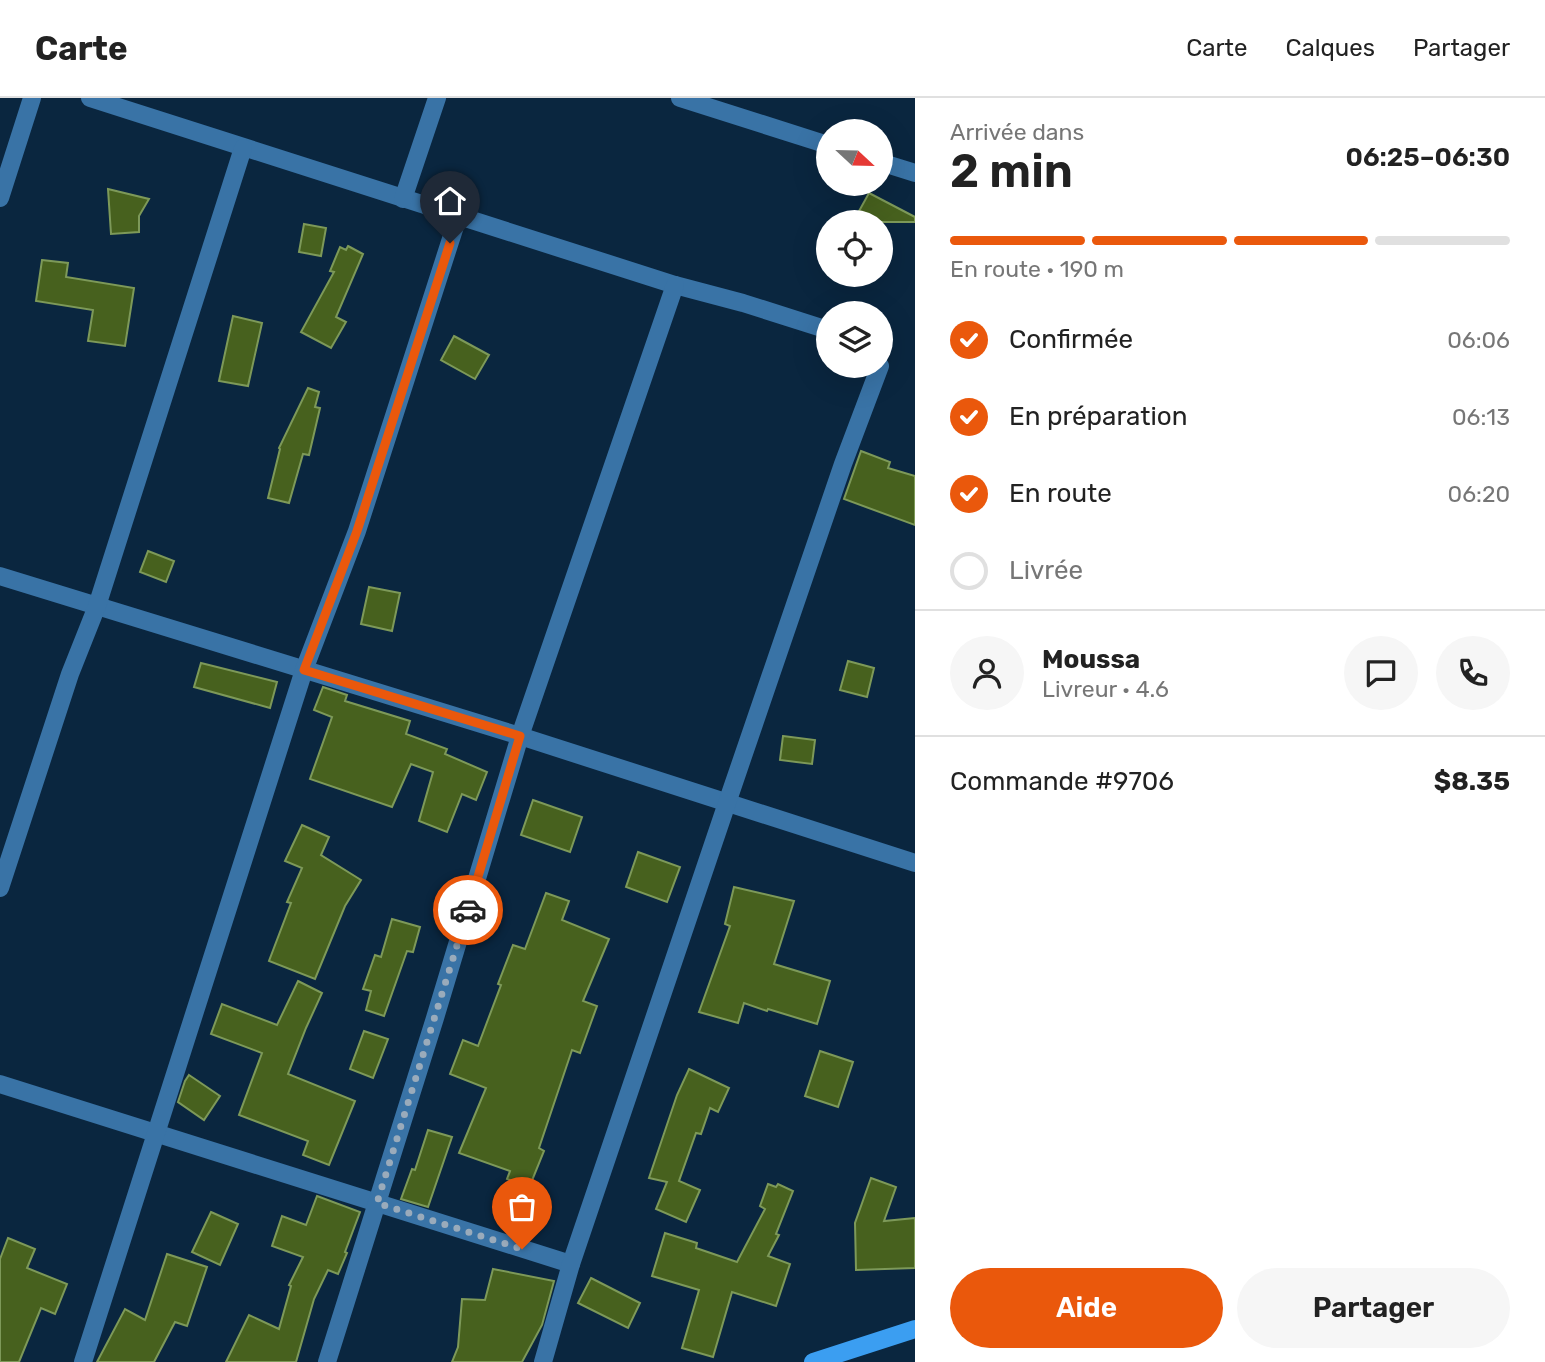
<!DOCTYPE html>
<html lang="fr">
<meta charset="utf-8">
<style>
:root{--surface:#fff;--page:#f6f6f6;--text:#222;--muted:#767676;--line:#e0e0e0;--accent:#ea580c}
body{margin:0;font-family:Rubik,sans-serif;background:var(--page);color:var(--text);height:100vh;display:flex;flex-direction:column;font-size:26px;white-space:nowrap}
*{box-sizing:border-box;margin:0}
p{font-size:23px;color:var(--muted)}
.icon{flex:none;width:38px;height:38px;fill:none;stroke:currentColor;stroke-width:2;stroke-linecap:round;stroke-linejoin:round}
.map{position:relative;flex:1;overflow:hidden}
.drawer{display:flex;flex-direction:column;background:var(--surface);width:630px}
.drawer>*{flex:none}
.needle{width:46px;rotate:112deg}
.buttons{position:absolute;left:816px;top:21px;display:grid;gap:14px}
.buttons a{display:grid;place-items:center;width:77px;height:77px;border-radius:50%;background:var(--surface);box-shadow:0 7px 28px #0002;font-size:35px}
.pin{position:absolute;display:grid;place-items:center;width:60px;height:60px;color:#fff;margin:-72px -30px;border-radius:50% 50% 50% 0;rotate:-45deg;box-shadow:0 0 7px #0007}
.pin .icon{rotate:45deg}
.courier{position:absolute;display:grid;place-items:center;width:70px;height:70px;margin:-35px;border:5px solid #ea580c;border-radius:50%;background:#fff;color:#222;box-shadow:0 2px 9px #0007}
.summary em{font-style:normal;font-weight:600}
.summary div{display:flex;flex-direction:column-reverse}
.summary{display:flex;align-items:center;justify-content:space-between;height:119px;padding:0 35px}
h1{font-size:46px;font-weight:600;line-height:52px}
.bar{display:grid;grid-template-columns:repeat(4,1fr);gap:10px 7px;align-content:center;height:84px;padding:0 35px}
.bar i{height:9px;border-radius:5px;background:var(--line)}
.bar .active{background:var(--accent)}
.bar p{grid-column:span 4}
.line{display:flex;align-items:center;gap:18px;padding:0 35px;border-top:2px solid var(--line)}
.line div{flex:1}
.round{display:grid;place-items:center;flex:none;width:74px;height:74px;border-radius:37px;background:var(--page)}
ol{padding:0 35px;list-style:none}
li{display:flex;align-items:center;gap:21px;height:77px}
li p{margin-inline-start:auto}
li .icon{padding:7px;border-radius:50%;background:var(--accent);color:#fff;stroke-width:4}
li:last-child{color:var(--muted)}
li i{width:38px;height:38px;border:4px solid var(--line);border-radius:50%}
.button{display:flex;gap:14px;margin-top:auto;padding:14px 35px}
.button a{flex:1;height:80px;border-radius:42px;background:var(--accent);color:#fff;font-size:28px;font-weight:600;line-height:80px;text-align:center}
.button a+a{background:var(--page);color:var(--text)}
header{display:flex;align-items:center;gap:42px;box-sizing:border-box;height:98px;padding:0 35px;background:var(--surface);border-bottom:2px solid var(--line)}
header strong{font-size:33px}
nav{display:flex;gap:38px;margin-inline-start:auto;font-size:24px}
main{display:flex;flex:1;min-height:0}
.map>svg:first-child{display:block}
.building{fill:#47611e;stroke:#7d9959;stroke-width:2}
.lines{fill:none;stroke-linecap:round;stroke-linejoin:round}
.street{stroke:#3973a6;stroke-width:18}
.secondary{stroke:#3b9ef1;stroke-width:18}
.done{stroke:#9aabbb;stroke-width:7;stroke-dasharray:0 12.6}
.route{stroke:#ea580c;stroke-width:9}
</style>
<header>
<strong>Carte</strong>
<nav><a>Carte</a><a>Calques</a><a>Partager</a></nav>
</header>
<main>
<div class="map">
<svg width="915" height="1264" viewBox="0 0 915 1264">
<rect width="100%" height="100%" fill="#0a263f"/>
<g class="building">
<polygon points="108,91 149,101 139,118 139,134 111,136"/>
<polygon points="869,95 915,119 915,124 853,124"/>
<polygon points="304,126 326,130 321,158 299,154"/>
<polygon points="348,148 363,156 336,219 346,224 331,250 301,234 334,174 330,173 340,149 346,152"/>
<polygon points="42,162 68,165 66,179 134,190 125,248 88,243 93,212 36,203"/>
<polygon points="233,218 262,225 248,288 219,283"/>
<polygon points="454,238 489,257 475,281 441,262"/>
<polygon points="308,290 319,294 315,309 320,310 309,357 303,356 289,405 268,400 280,351 279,350"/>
<polygon points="861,353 890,364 888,370 915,378 915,427 844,401"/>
<polygon points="148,453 174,463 166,484 140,474"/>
<polygon points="369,489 400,495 392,533 361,526"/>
<polygon points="848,563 874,570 867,599 840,592"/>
<polygon points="201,565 277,584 270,610 194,589"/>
<polygon points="323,589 347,597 345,603 410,623 406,636 447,651 445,656 487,674 476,702 462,696 447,734 419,723 433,674 411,666 392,709 310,681 332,619 314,612"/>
<polygon points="783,638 815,642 812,666 780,662"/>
<polygon points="533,702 582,719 570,754 521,737"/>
<polygon points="302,727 329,739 321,757 361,782 345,808 315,881 269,863 291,805 287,804 302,770 285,763"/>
<polygon points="638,754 680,769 667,804 626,789"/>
<polygon points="734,789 794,803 774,866 830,883 817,926 768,911 767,913 744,905 738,925 699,914 730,828 725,826"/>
<polygon points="546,795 569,803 562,822 609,841 583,903 597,908 580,955 572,952 539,1050 544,1053 529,1090 507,1081 510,1073 459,1055 486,990 450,976 463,942 478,948 501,887 498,886 513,847 525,851"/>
<polygon points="392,821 420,829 413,854 407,853 384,918 366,912 371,893 363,891 375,857 381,859"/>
<polygon points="298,883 322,895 306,930 288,976 355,1003 329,1067 303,1057 308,1043 239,1017 262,955 211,936 222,906 277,927"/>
<polygon points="364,933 388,941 373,980 350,971"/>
<polygon points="820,953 853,964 838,1009 805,998"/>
<polygon points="689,971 729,990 718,1014 710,1010 701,1036 696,1035 679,1083 700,1092 686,1124 656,1111 667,1084 649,1080 677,997"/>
<polygon points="189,977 220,998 204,1022 178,1004 185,983"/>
<polygon points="428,1032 452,1039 428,1109 401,1101 412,1071 415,1072"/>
<polygon points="871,1080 896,1089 884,1123 915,1120 915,1170 856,1172 855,1125"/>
<polygon points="768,1086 776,1089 778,1086 793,1093 776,1136 779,1137 768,1158 790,1166 776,1208 732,1194 713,1259 682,1250 699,1192 652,1178 665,1135 697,1145 696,1150 737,1164 765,1111 760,1108"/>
<polygon points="317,1098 360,1114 345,1154 347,1155 338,1176 328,1172 314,1201 296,1264 226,1264 249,1217 279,1231 291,1188 289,1187 303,1159 272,1148 282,1118 306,1127"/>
<polygon points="211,1114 238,1126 220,1167 192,1154"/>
<polygon points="8,1140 35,1151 27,1170 67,1186 55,1216 41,1210 19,1264 0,1264 0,1161"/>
<polygon points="167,1156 207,1169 187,1228 175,1224 154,1264 97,1264 125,1211 145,1222"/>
<polygon points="493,1171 554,1183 542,1227 522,1264 452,1264 458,1249 462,1201 485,1202"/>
<polygon points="591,1180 640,1205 628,1230 578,1205"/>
</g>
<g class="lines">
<g class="street">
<polyline points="90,0 675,187 743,205 828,232"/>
<polyline points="680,0 828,47"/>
<polyline points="880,64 915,75"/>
<polyline points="0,100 32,0"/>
<polyline points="403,101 437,0"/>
<polyline points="0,478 520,638 915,765"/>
<polyline points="0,790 70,576 97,508 243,50"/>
<polyline points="0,986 571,1166"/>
<polyline points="83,1264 304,572 357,433 458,119"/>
<polyline points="327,1264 435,920 520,638 675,187"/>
<polyline points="543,1264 571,1166 727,705 843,366 880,268"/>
</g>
<polyline class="secondary" points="813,1264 915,1231"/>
</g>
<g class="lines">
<polyline class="done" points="468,812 377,1105 522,1151"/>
<polyline class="route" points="450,145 357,433 304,572 520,638 468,812"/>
</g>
</svg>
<div class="buttons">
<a><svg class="needle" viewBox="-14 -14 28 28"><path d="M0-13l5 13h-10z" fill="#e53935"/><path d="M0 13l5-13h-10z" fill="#767676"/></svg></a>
<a><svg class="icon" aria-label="locate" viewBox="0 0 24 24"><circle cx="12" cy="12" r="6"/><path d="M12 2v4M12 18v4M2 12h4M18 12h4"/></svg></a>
<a><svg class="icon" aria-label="layers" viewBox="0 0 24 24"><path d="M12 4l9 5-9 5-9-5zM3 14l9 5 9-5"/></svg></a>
</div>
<div class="pin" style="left:522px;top:1151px;background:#ea580c"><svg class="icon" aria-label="bag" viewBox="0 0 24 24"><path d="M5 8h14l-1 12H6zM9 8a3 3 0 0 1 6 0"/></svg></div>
<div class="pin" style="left:450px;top:145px;background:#1f2937"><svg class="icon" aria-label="home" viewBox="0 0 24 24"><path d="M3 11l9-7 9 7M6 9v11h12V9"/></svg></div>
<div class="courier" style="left:468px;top:812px"><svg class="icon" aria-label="car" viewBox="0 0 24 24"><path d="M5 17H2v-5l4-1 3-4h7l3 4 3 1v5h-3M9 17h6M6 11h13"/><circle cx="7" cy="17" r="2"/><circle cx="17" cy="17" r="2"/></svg></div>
</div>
<section class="drawer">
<div class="summary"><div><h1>2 min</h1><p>Arrivée dans</p></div><em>06:25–06:30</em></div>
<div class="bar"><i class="active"></i><i class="active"></i><i class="active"></i><i></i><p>En route · 190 m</p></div>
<ol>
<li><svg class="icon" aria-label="check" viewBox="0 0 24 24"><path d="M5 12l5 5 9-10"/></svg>Confirmée<p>06:06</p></li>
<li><svg class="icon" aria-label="check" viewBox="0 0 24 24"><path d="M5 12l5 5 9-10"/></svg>En préparation<p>06:13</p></li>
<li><svg class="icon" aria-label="check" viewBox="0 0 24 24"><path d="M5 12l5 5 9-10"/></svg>En route<p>06:20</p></li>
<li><i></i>Livrée</li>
</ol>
<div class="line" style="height:126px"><a class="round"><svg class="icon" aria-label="person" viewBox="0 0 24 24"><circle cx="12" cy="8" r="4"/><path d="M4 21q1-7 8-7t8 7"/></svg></a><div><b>Moussa</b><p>Livreur · 4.6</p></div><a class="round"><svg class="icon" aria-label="chat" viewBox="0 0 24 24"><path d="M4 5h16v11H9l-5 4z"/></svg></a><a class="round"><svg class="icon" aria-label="phone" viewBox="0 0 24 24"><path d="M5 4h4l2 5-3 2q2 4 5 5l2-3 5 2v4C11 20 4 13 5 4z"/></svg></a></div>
<div class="line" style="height:91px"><div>Commande #9706</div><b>$8.35</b></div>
<div class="button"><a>Aide</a><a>Partager</a></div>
</section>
</main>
